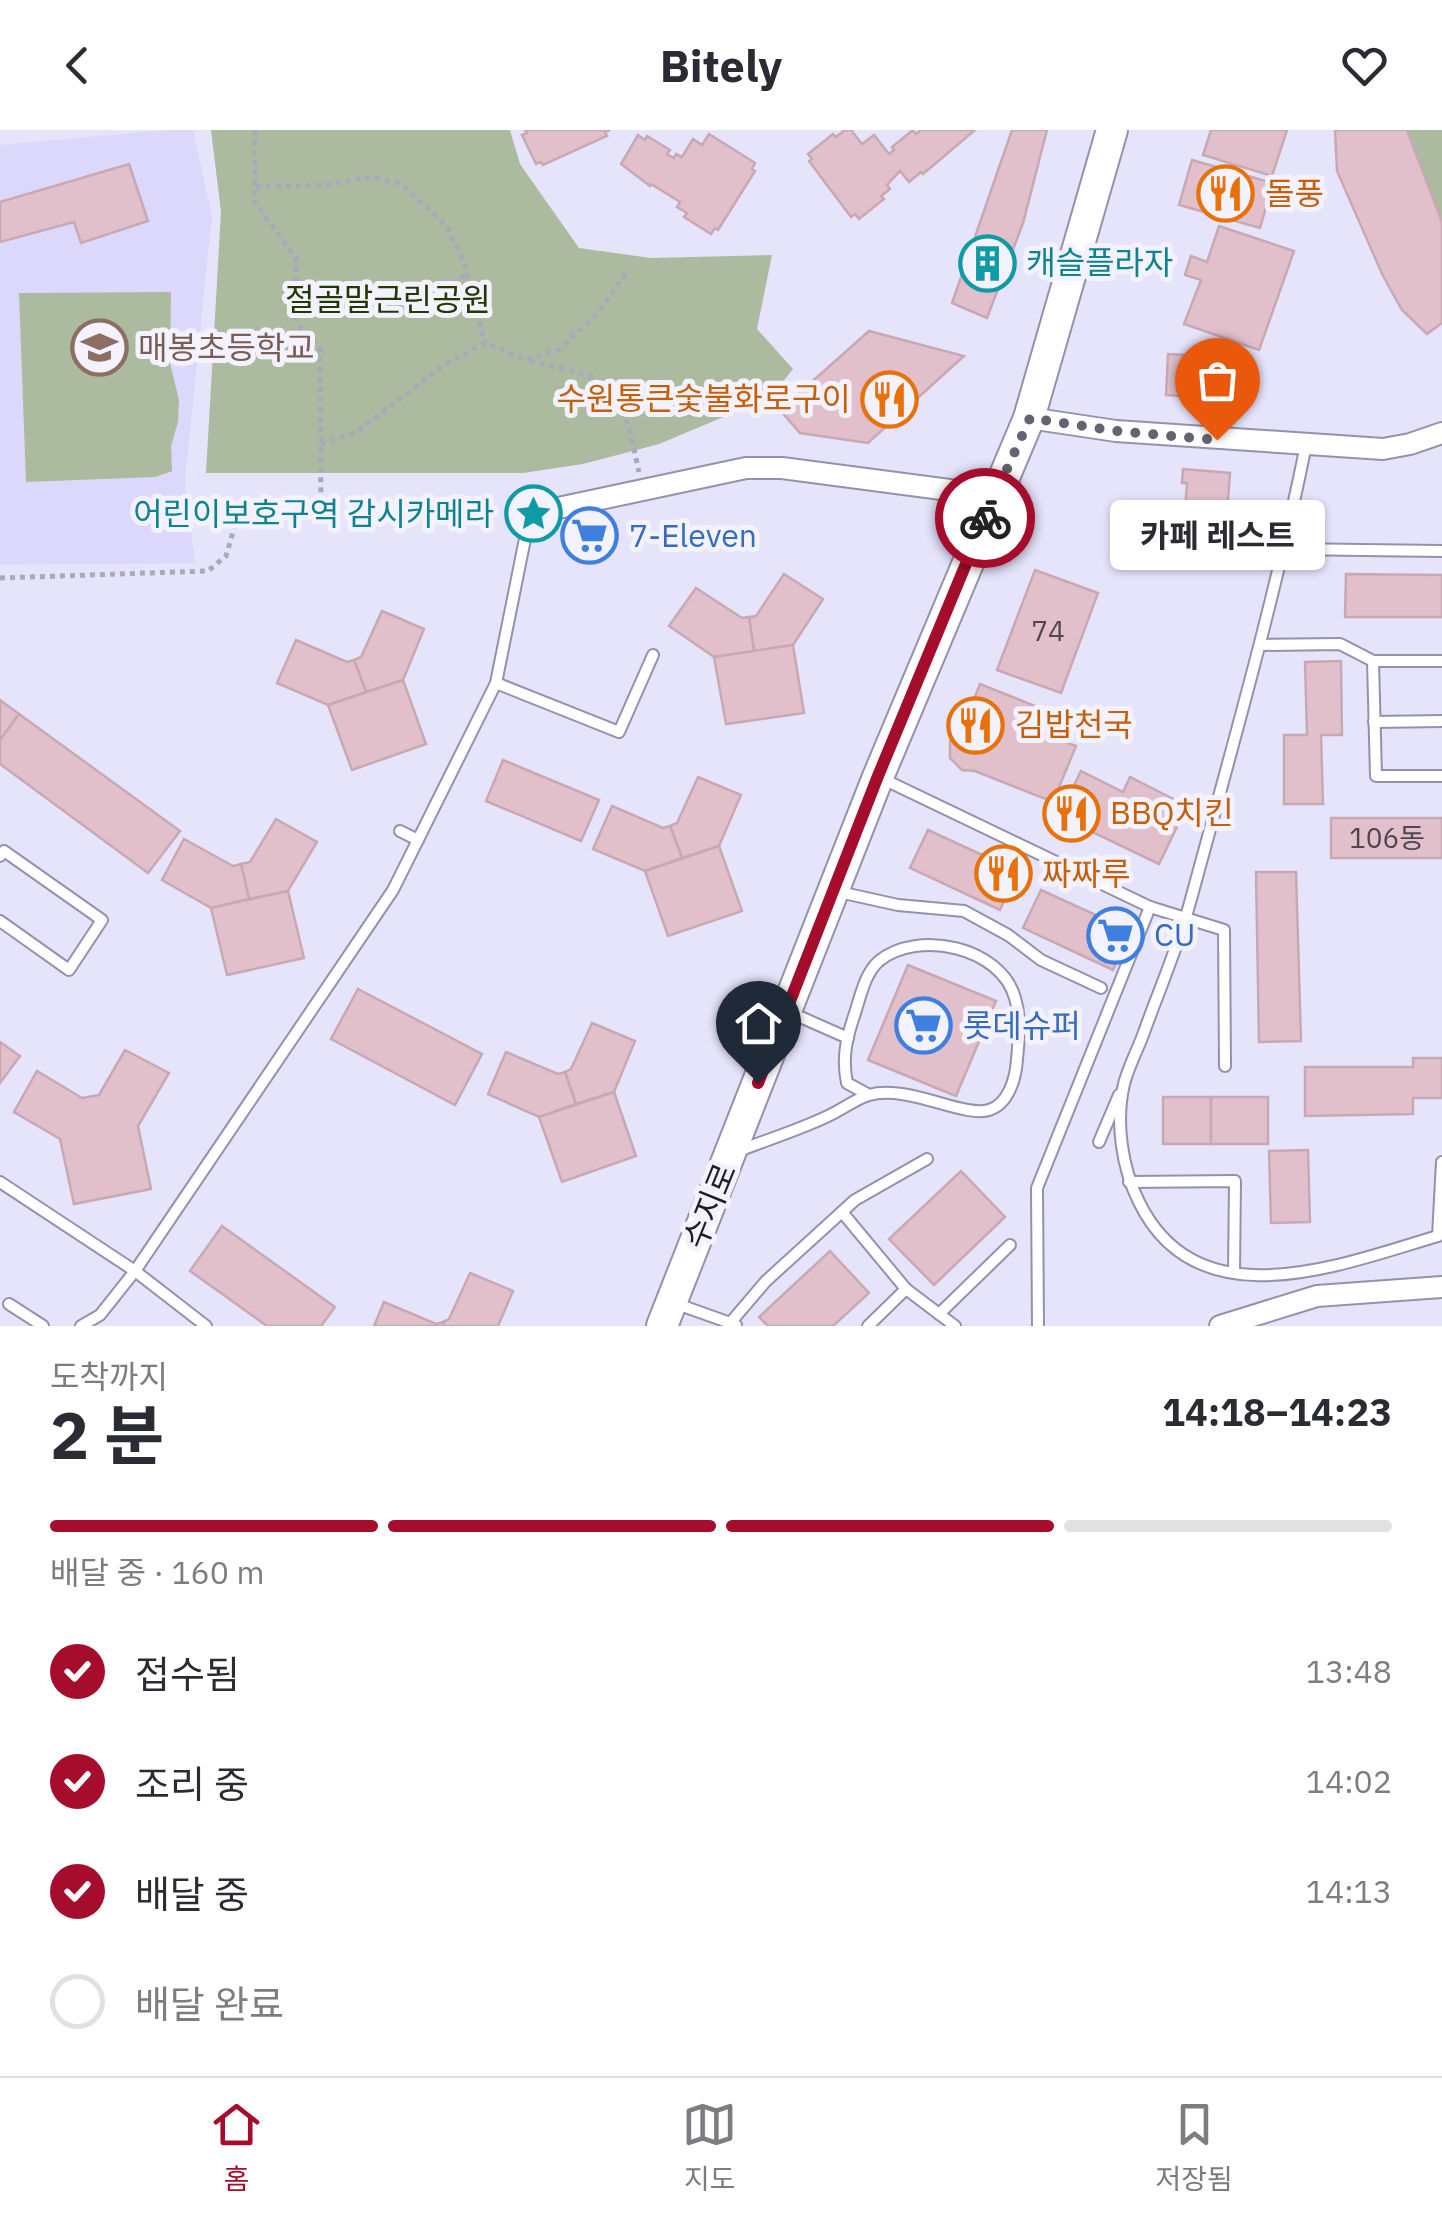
<!DOCTYPE html>
<html lang="ko">
<meta charset="utf-8">
<style>
:root{--surface:#fff;--page:#f2f2f3;--text:#2b2b33;--muted:#7c7c81;--line:#e1e1e2;--accent:#a60c2c}
body{margin:0;font-family:"IBM Plex Sans","Noto Sans KR",sans-serif;background:var(--page);color:var(--text);height:100vh;display:flex;flex-direction:column;font-size:38px;white-space:nowrap}
*{box-sizing:border-box;margin:0}
p{font-size:32px;color:var(--muted)}
.icon{flex:none;width:55px;height:55px;fill:none;stroke:currentColor;stroke-width:2;stroke-linecap:round;stroke-linejoin:round}
.map{position:relative;height:1196px;overflow:hidden}
.sheet{display:flex;flex-direction:column;background:var(--surface);flex:1}
.sheet>*{flex:none}
.pin{position:absolute;display:grid;place-items:center;width:85px;height:85px;color:#fff;margin:-102px -42px;border-radius:50% 50% 50% 0;rotate:-45deg;box-shadow:0 0 10px #0007}
.pin .icon{rotate:45deg}
.courier{position:absolute;display:grid;place-items:center;width:100px;height:100px;margin:-50px;border:8px solid #a60c2c;border-radius:50%;background:#fff;color:#222;box-shadow:0 2px 12px #0007}
.bubble{position:absolute;height:70px;border-radius:10px;background:var(--surface);box-shadow:0 2px 8px #0004;font-size:32px;font-weight:700;line-height:70px;text-align:center}
.headline em{font-style:normal;font-weight:700}
.headline div{display:flex;flex-direction:column-reverse}
.headline{display:flex;align-items:center;justify-content:space-between;height:170px;padding:0 50px}
h1{font-size:65px;font-weight:700;line-height:75px}
.bar{display:grid;grid-template-columns:repeat(4,1fr);gap:15px 10px;align-content:center;height:120px;padding:0 50px}
.bar i{height:12px;border-radius:8px;background:var(--line)}
.bar .active{background:var(--accent)}
.bar p{grid-column:span 4}
ol{padding:0 50px;list-style:none}
li{display:flex;align-items:center;gap:30px;height:110px}
li p{margin-inline-start:auto}
li .icon{padding:10px;border-radius:50%;background:var(--accent);color:#fff;stroke-width:4}
li:last-child{color:var(--muted)}
li i{width:55px;height:55px;border:5px solid var(--line);border-radius:50%}
header{display:flex;justify-content:space-between;align-items:center;height:130px;padding:0 50px;background:var(--surface);font-size:45px;font-weight:700}
.tabs{display:flex;justify-content:space-around;align-items:center;height:140px;border-top:2px solid var(--line);background:var(--surface);font-size:28px;color:var(--muted)}
.tabs a{display:grid;justify-items:center;gap:5px}
.tabs .active{color:var(--accent)}
.map>svg:first-child{display:block}
.built{fill:#dcd8fc}
.green{fill:#acbb9f}
.building{fill:#e1c0cb;stroke:#c8a8b3;stroke-width:2.5}
.lines{fill:none;stroke-linecap:round;stroke-linejoin:round}
.service-casing{stroke:#9491ac;stroke-width:14}
.minor-casing{stroke:#9491ac;stroke-width:24}
.secondary-casing{stroke:#9491ac;stroke-width:34}
.path{stroke:#aaa8bb;stroke-width:5;stroke-dasharray:5 5;stroke-linecap:butt}
.service{stroke:#fff;stroke-width:10}
.minor{stroke:#fff;stroke-width:20}
.secondary{stroke:#fff;stroke-width:30}
.done{stroke:#646371;stroke-width:10;stroke-dasharray:0 18}
.route{stroke:#a60c2c;stroke-width:12}
.labels{text-anchor:middle;stroke-width:10;stroke-linejoin:round;paint-order:stroke}
.number-label{font-size:28px;fill:#4f4650}
.food-label{font-size:32px;fill:#c56008;stroke:#f3f2fe;text-anchor:start}
.culture-label{font-size:32px;fill:#0d838f;stroke:#f3f2fe;text-anchor:start}
.park-label{font-size:32px;fill:#233901;stroke:#f3f2fe}
.education-label{font-size:32px;fill:#785e54;stroke:#f3f2fe;text-anchor:start}
.shop-label{font-size:32px;fill:#366cbe;stroke:#f3f2fe;text-anchor:start}
.street-label{font-size:32px;fill:#1e1d27;stroke:#f3f2fe}
</style>
<header><svg class="icon" aria-label="back" viewBox="0 0 24 24"><path d="M15 5l-7 7 7 7"/></svg>Bitely<svg class="icon" aria-label="heart" viewBox="0 0 24 24"><path d="M12 20l-8-8c-3-5 5-10 8-4 3-6 11-1 8 4z"/></svg></header>
<div class="map">
<svg width="1442" height="1196" viewBox="0 0 1442 1196">
<rect width="100%" height="100%" fill="#e6e4fb"/>
<polygon class="built" points="165,0 193,0 212,86 185,351 195,433 0,435 0,15"/>
<g class="green">
<polygon points="211,0 510,0 520,34 579,118 651,128 772,125 757,199 793,239 771,267 659,314 583,334 523,343 206,343 221,82"/>
<polygon points="1407,0 1442,0 1442,92"/>
<polygon points="171,162 170,233 179,270 178,292 171,316 172,341 155,347 26,352 19,163"/>
</g>
<g class="building">
<polygon points="525,0 610,0 605,2 607,6 543,35 541,32 536,34 522,5 527,3"/>
<polygon points="845,0 851,0 862,14 874,5 889,24 894,20 892,17 913,0 916,4 921,0 975,0 923,44 921,42 909,52 900,41 887,55 890,59 881,66 884,69 859,89 855,84 851,87 809,31 812,29 808,24 833,4 836,7"/>
<polygon points="1012,0 1047,0 1023,93 987,188 952,173"/>
<polygon points="1211,0 1287,0 1272,46 1203,25"/>
<polygon points="1335,0 1407,0 1442,92 1442,193 1427,204 1402,180 1383,146 1337,41"/>
<polygon points="709,4 755,33 752,39 755,41 718,100 715,98 711,104 684,87 687,83 677,77 680,72 651,54 650,56 621,34 638,5 645,10 647,6 670,20 667,24 674,28 676,24 682,27 693,9 702,15"/>
<polygon points="1192,30 1273,53 1260,98 1179,75"/>
<polygon points="129,34 148,91 81,113 74,92 0,112 0,72"/>
<polygon points="1219,96 1294,121 1259,220 1184,194 1201,150 1185,145 1191,126 1207,132"/>
<polygon points="869,201 964,226 868,313 800,303 780,280"/>
<polygon points="1168,224 1203,226 1201,267 1166,265"/>
<polygon points="1183,339 1230,343 1224,423 1182,420 1187,353 1182,353"/>
<polygon points="1035,440 1098,463 1061,563 997,540"/>
<polygon points="784,444 823,469 793,515 754,521 749,487 756,486"/>
<polygon points="1346,444 1442,445 1442,487 1345,487"/>
<polygon points="696,458 742,488 749,487 754,521 714,527 669,496"/>
<polygon points="382,481 424,499 403,550 366,562 354,530 361,527"/>
<polygon points="296,510 347,532 354,530 366,562 328,575 277,553"/>
<polygon points="793,515 804,583 726,594 714,527"/>
<polygon points="1341,531 1342,605 1321,605 1323,674 1284,674 1284,605 1307,605 1305,532"/>
<polygon points="403,550 426,614 352,640 328,575"/>
<polygon points="980,554 1035,576 1025,601 1042,608 1043,603 1076,616 1053,672 975,641 962,640 950,628 950,611 962,599"/>
<polygon points="0,570 19,584 0,610"/>
<polygon points="19,584 180,701 148,743 0,634 0,610"/>
<polygon points="503,630 599,670 581,711 486,671"/>
<polygon points="1081,641 1123,662 1130,647 1187,676 1159,734 1059,686"/>
<polygon points="698,647 741,665 719,716 682,728 670,696 677,693"/>
<polygon points="612,676 663,698 670,696 682,728 645,741 593,719"/>
<rect x="1331" y="688" width="111" height="40"/>
<polygon points="276,689 317,712 288,761 249,769 241,734 250,732"/>
<polygon points="928,700 1017,741 1000,780 910,738"/>
<polygon points="184,709 233,736 241,734 249,769 211,778 162,750"/>
<polygon points="719,716 742,781 668,806 645,741"/>
<polygon points="1256,742 1296,742 1301,911 1259,912"/>
<polygon points="1041,760 1131,801 1113,840 1023,798"/>
<polygon points="288,761 304,828 227,845 211,778"/>
<polygon points="908,835 996,871 956,966 868,930"/>
<polygon points="358,859 482,924 455,975 331,909"/>
<polygon points="592,893 635,911 614,962 576,974 565,942 571,939"/>
<polygon points="0,912 20,926 0,953"/>
<polygon points="125,920 169,943 138,996 151,1059 74,1074 60,1009 14,982 37,941 82,968 99,965"/>
<polygon points="506,922 558,944 565,942 576,974 539,987 488,964"/>
<polygon points="1413,928 1442,928 1442,968 1413,968 1413,984 1305,986 1305,937 1413,937"/>
<polygon points="614,962 636,1026 562,1052 539,987"/>
<rect x="1163" y="967" width="48" height="47"/>
<rect x="1211" y="967" width="57" height="47"/>
<polygon points="1308,1020 1310,1092 1271,1093 1269,1021"/>
<polygon points="961,1041 1005,1087 934,1155 889,1109"/>
<polygon points="222,1096 335,1177 321,1196 267,1196 190,1141"/>
<polygon points="830,1121 869,1163 833,1196 768,1196 759,1187"/>
<polygon points="470,1143 513,1161 498,1196 444,1196 443,1192 449,1189"/>
<polygon points="384,1172 436,1194 443,1192 444,1196 374,1196"/>
</g>
<g class="lines">
<defs>
<g id="service">
<path d="M 1306,315 C 1275,468 1232,618 1191,769 C 1179,815 1159,860 1143,905 C 1137,921 1128,938 1124,954 C 1115,992 1122,1038 1139,1072 C 1198,1193 1342,1134 1438,1106 L 1442,1032"/>
<polyline points="1285,419 1442,421"/>
<polyline points="1260,515 1340,514 1373,531 1442,531"/>
<polyline points="1373,531 1376,646 1442,646"/>
<polyline points="496,553 619,602 653,525"/>
<polyline points="1374,592 1442,591"/>
<polyline points="883,649 1150,777 1224,800 1225,936"/>
<polyline points="400,701 418,710"/>
<polyline points="0,726 4,721 102,790 69,840 0,791"/>
<polyline points="839,762 898,775 964,781 1008,805 1041,830 1101,858"/>
<polyline points="789,882 848,908"/>
<polyline points="1099,1012 1119,965"/>
<path d="M 736,1022 C 766,1010 799,1000 828,986 C 842,980 855,969 869,965 C 908,954 963,988 989,980 C 1009,974 1016,947 1017,929 C 1019,909 1021,888 1015,868 C 1001,817 918,799 879,831 C 864,844 860,869 854,886 C 846,910 842,929 847,953 L 869,965"/>
<polyline points="0,1052 135,1141 206,1196"/>
<polyline points="1129,1052 1235,1051 1234,1143"/>
<polyline points="842,1082 906,1159 955,1196"/>
<polyline points="9,1174 43,1196"/>
<polyline points="677,1174 736,1195"/>
<polyline points="939,1184 1010,1115"/>
<polyline points="731,1192 766,1151 855,1070 927,1029"/>
<polyline points="81,1196 100,1185 135,1141 393,760 496,553 530,384"/>
<polyline points="868,1196 906,1159"/>
<polyline points="1038,1196 1037,1058 1150,777"/>
</g>
<g id="minor">
<polyline points="1029,288 1116,301 1383,319 1410,314 1442,303"/>
<polyline points="530,384 746,338 782,338 995,366"/>
<polyline points="1220,1196 1317,1166 1442,1157"/>
</g>
<polyline id="secondary" points="662,1196 878,647 1029,288 1112,0"/>
</defs>
<use href="#service" class="service-casing"/>
<use href="#minor" class="minor-casing"/>
<use href="#secondary" class="secondary-casing"/>
<g class="path">
<polyline points="255,0 255,73 296,128 296,192 320,219 321,387"/>
<polyline points="256,57 325,55 370,47 401,54 446,95 464,133 485,213"/>
<path d="M 296,177 C 355,182 414,180 465,145"/>
<path d="M 530,231 C 548,236 582,241 598,250 C 627,267 632,313 639,342"/>
<polyline points="321,314 357,302 445,234 485,213 527,230 559,219 598,183 629,138"/>
<polyline points="0,448 208,441 226,426 237,388"/>
</g>
<use href="#service" class="service"/>
<use href="#minor" class="minor"/>
<use href="#secondary" class="secondary"/>
</g>
<g class="lines">
<polyline class="done" points="985,388 1030,288 1116,301 1217,310"/>
<polyline class="route" points="758,953 878,646 985,388"/>
</g>
<defs>
<symbol id="restaurant-ring" viewBox="-11 -11 22 22"><circle r="9.5" fill="#f3f2fe" stroke="#e8710a" stroke-width="1.5"/><path d="M-5-6h1v4h1v-4h1v4h1v-4h1v5L-1.5 .5V6h-2V.5L-5-1ZM5-6V6H3V1.5H1.5Q1.5-4 5-6Z" fill="#e8710a"/></symbol>
<symbol id="building-ring" viewBox="-11 -11 22 22"><circle r="9.5" fill="#f3f2fe" stroke="#0f9aa8" stroke-width="1.5"/><path d="M-4-6H4V6H1V3H-1V6H-4ZM-2.5-4.3h1.7v1.8h-1.7ZM.8-4.3h1.7v1.8H.8ZM-2.5-1h1.7V.8h-1.7ZM.8-1h1.7V.8H.8Z" fill="#0f9aa8"/></symbol>
<symbol id="school-ring" viewBox="-11 -11 22 22"><circle r="9.5" fill="#f3f2fe" stroke="#8d6e63" stroke-width="1.5"/><path d="M0-5L7-2L0 1L-7-2ZM-4 1L0 2.5L4 1V4Q0 6-4 4Z" fill="#8d6e63"/></symbol>
<symbol id="sight-ring" viewBox="-11 -11 22 22"><circle r="9.5" fill="#f3f2fe" stroke="#0f9aa8" stroke-width="1.5"/><path d="M0-6L1.8-2.2L6-1.7L2.9 1.2L3.7 5.4L0 3.3L-3.7 5.4L-2.9 1.2L-6-1.7L-1.8-2.2Z" fill="#0f9aa8"/></symbol>
<symbol id="supermarket-ring" viewBox="-11 -11 22 22"><circle r="9.5" fill="#f3f2fe" stroke="#3f7fe0" stroke-width="1.5"/><path d="M-6-5.5h2.5l.6 2H6L4.5 2H-2.5L-4.4-4H-6ZM-1.5 3.2a1.3 1.3 0 1 0 .1 0ZM3 3.2a1.3 1.3 0 1 0 .1 0Z" fill="#3f7fe0"/></symbol>
</defs>
<g fill-rule="evenodd">
<use href="#restaurant-ring" x="1194" y="32" width="63" height="63"/>
<use href="#building-ring" x="956" y="102" width="63" height="63"/>
<use href="#school-ring" x="68" y="186" width="63" height="63"/>
<use href="#restaurant-ring" x="858" y="238" width="63" height="63"/>
<use href="#sight-ring" x="502" y="352" width="63" height="63"/>
<use href="#supermarket-ring" x="558" y="374" width="63" height="63"/>
<use href="#restaurant-ring" x="944" y="564" width="63" height="63"/>
<use href="#restaurant-ring" x="1040" y="652" width="63" height="63"/>
<use href="#restaurant-ring" x="972" y="712" width="63" height="63"/>
<use href="#supermarket-ring" x="1084" y="774" width="63" height="63"/>
<use href="#supermarket-ring" x="892" y="864" width="63" height="63"/>
</g>
<g class="labels">
<g class="number-label">
<text x="1048" y="511">74</text>
<text x="1387" y="718">106동</text>
</g>
<g class="food-label">
<text x="1265" y="75">돌풍</text>
<text x="851" y="280" text-anchor="end">수원통큰숯불화로구이</text>
<text x="1015" y="606">김밥천국</text>
<text x="1110" y="694">BBQ치킨</text>
<text x="1042" y="755">짜짜루</text>
</g>
<g class="culture-label">
<text x="1026" y="144">캐슬플라자</text>
<text x="494" y="395" text-anchor="end">어린이보호구역 감시카메라</text>
</g>
<g class="park-label">
<text x="388" y="181">절골말근린공원</text>
</g>
<g class="education-label">
<text x="138" y="229">매봉초등학교</text>
</g>
<g class="shop-label">
<text x="629" y="417">7-Eleven</text>
<text x="1154" y="816">CU</text>
<text x="963" y="907">롯데슈퍼</text>
</g>
<g class="street-label">
<text transform="translate(710 1076) rotate(-68)" y="11">수지로</text>
</g>
</g>
</svg>
<div class="pin" style="left:1217px;top:310px;background:#ea580c"><svg class="icon" aria-label="bag" viewBox="0 0 24 24"><path d="M5 8h14l-1 12H6zM9 8a3 3 0 0 1 6 0"/></svg></div>
<div class="pin" style="left:758px;top:953px;background:#1f2937"><svg class="icon" aria-label="home" viewBox="0 0 24 24"><path d="M3 11l9-7 9 7M6 9v11h12V9"/></svg></div>
<div class="courier" style="left:985px;top:388px"><svg class="icon" aria-label="bike" viewBox="0 0 24 24"><circle cx="6" cy="16" r="4"/><circle cx="18" cy="16" r="4"/><path d="M6 16l4-8h5l3 8M10 8l3 8H6M13 5h3"/></svg></div>
<div class="bubble" style="left:1110px;top:370px;width:215px">카페 레스트</div>
</div>
<section class="sheet">
<div class="headline"><div><h1>2 분</h1><p>도착까지</p></div><em>14:18–14:23</em></div>
<div class="bar"><i class="active"></i><i class="active"></i><i class="active"></i><i></i><p>배달 중 · 160 m</p></div>
<ol>
<li><svg class="icon" aria-label="check" viewBox="0 0 24 24"><path d="M5 12l5 5 9-10"/></svg>접수됨<p>13:48</p></li>
<li><svg class="icon" aria-label="check" viewBox="0 0 24 24"><path d="M5 12l5 5 9-10"/></svg>조리 중<p>14:02</p></li>
<li><svg class="icon" aria-label="check" viewBox="0 0 24 24"><path d="M5 12l5 5 9-10"/></svg>배달 중<p>14:13</p></li>
<li><i></i>배달 완료</li>
</ol>
</section>
<nav class="tabs">
<a class="active"><svg class="icon" aria-label="home" viewBox="0 0 24 24"><path d="M3 11l9-7 9 7M6 9v11h12V9"/></svg>홈</a>
<a><svg class="icon" aria-label="map" viewBox="0 0 24 24"><path d="M3 6l6-2 6 2 6-2v14l-6 2-6-2-6 2zM9 4v14M15 6v14"/></svg>지도</a>
<a><svg class="icon" aria-label="saved" viewBox="0 0 24 24"><path d="M7 4h10v16l-5-4-5 4z"/></svg>저장됨</a>
</nav>
